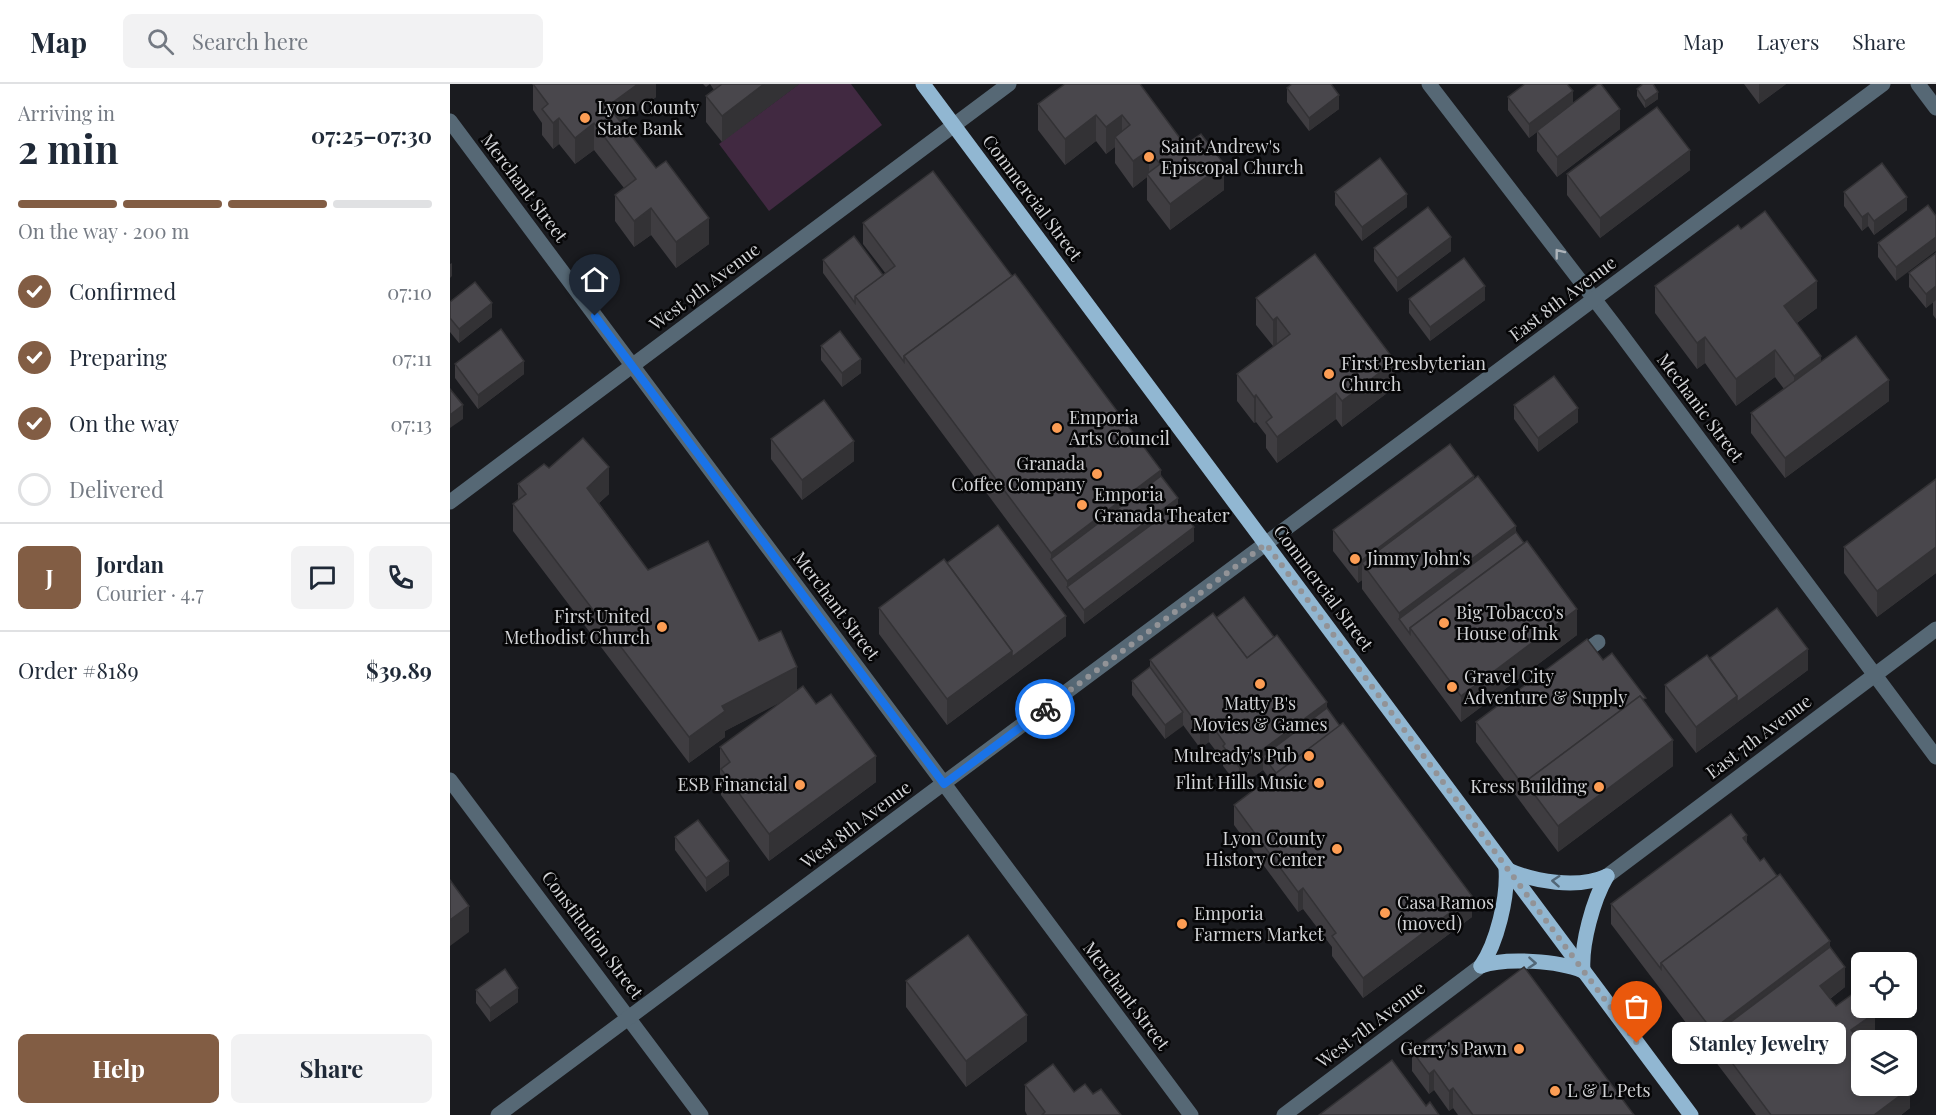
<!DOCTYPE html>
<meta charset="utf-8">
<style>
:root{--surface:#fff;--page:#f2f2f3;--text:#1f2937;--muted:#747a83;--line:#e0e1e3;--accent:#825d44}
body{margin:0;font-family:"Playfair Display",serif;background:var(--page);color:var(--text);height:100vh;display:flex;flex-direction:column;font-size:22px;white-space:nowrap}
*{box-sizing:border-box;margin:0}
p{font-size:20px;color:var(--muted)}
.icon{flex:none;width:33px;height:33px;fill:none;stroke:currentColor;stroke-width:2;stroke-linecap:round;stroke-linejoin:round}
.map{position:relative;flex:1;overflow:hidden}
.panel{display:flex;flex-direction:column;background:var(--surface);width:450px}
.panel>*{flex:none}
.buttons{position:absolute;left:1401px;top:868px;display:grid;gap:12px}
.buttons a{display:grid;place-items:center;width:66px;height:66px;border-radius:9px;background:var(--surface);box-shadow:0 3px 9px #0003;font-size:30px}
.pin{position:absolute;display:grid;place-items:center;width:51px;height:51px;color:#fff;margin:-62px -26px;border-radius:50% 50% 50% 0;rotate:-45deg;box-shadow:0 0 6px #0007}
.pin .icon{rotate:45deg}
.courier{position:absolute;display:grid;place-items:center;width:60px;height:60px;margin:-30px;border:4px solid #1a73e8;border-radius:50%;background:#fff;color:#222;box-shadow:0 2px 8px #0007}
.bubble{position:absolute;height:42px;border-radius:9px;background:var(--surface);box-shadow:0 3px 9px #0003;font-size:20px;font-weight:700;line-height:42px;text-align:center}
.headline em{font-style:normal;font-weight:700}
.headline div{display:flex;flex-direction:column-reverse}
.headline{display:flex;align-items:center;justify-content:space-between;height:102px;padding:0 18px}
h1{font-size:39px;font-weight:700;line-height:45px}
.bar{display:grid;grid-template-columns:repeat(4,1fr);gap:9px 6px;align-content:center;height:72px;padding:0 18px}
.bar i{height:8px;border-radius:4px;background:var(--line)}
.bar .active{background:var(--accent)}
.bar p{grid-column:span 4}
.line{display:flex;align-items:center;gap:15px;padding:0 18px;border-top:2px solid var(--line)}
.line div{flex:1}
.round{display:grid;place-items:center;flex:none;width:63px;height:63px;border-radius:9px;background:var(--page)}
ol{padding:0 18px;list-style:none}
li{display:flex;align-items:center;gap:18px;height:66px}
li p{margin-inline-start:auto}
li .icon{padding:6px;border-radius:50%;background:var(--accent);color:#fff;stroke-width:4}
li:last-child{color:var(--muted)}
li i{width:33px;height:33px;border:3px solid var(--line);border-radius:50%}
.action{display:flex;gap:12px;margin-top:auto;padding:12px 18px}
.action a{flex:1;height:69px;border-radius:9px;background:var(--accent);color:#fff;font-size:24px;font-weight:700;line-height:69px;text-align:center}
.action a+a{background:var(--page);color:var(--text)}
header{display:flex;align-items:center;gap:36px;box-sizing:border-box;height:84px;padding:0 30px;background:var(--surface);border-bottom:2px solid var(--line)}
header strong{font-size:28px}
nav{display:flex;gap:33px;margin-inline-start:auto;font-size:21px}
.search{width:420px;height:54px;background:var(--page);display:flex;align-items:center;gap:15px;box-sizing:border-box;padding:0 21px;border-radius:9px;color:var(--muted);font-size:22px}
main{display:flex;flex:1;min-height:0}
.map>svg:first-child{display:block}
.green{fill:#412941}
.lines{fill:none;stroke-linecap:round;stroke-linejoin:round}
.minor{stroke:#566875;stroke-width:15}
.major{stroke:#91b7d2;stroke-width:15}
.wall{fill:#3f3d41}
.shaded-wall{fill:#333235}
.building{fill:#49474c;stroke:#333235;stroke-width:1.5}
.oneway{stroke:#aeb4ba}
.oneway2{stroke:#526777}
.done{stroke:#929397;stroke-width:6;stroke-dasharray:0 10.8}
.route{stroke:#1a73e8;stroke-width:8}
.poi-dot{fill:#fc9d54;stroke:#060607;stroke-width:2}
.labels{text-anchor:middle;stroke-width:5;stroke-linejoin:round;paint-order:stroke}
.poi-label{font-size:18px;fill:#d3d4d7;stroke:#060607;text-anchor:start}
.street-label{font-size:18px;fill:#d3d4d7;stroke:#060607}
</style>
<header>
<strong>Map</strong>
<div class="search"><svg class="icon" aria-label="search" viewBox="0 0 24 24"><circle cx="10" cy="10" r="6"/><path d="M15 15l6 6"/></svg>Search here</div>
<nav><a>Map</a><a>Layers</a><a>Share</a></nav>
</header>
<main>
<section class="panel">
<div class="headline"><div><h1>2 min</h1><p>Arriving in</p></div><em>07:25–07:30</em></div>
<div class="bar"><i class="active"></i><i class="active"></i><i class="active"></i><i></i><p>On the way · 200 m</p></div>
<ol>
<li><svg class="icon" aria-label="check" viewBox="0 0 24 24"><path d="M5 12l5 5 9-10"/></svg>Confirmed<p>07:10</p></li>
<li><svg class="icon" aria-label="check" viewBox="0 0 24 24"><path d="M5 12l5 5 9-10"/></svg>Preparing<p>07:11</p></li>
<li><svg class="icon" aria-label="check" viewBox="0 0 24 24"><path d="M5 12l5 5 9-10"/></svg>On the way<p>07:13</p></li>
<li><i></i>Delivered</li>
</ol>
<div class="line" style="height:108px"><b class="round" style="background:var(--accent);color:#fff">J</b><div><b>Jordan</b><p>Courier · 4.7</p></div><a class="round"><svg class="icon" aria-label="chat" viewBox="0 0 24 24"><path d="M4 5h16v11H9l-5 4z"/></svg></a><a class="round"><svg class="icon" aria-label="phone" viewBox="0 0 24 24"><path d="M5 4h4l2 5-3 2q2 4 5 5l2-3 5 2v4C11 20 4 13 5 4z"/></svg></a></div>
<div class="line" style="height:78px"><div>Order #8189</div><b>$39.89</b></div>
<div class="action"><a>Help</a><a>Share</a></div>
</section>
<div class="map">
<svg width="1486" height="1031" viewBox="0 0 1486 1031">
<rect width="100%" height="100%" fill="#1a1b1f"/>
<polygon class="green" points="349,0 401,0 432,41 319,127 269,60"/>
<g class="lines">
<g class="minor">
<polyline points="979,0 1168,246 1486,673"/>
<polyline points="1468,0 1486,24"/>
<polyline points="0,37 741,1031"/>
<polyline points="0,418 559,0"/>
<polyline points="1127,573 1148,558"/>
<polyline points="0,696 251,1031"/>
<polyline points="1157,792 1486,545"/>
<polyline points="48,1031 1433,0"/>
<polyline points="834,1031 1031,882"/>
</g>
<g class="major">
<polyline points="473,0 1241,1031"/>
<path d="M 1031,882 C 1047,859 1058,813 1056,785 C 1084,798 1128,805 1157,792"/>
<path d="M 1031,882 C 1056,873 1109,877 1133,887 C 1131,860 1143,816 1157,792"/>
</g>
</g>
<g class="wall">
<polygon points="83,0 206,0 206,13 171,39 259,160 226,184 201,151 184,163 165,137 165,111 174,104 144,66 125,80 109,60 103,65 92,51 92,39 83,26"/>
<polygon points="253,0 349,0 272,58 256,38 256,12 264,6 260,0 256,3"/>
<polygon points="615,0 735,61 774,106 720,146 697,116 697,93 683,104 665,79 665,63 656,70 646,57 615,81 588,46 588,20"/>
<polygon points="1294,0 1336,0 1309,20"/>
<polygon points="837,4 889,25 859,47 837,18"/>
<polygon points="1187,5 1208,15 1195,24 1187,12"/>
<polygon points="1058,13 1123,19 1170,45 1107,93 1087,67 1087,48 1079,54 1058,26"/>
<polygon points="1240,86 1150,154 1117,111 1117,90"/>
<polygon points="885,108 957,123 912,157 885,121"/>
<polygon points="1394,108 1457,126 1424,151 1418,142 1412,147 1394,122"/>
<polygon points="1478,121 1446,197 1428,173 1428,159"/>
<polygon points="413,139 711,392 728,421 744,457 634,540 373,189 373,176 433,191 436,190 413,160"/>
<polygon points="1291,145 1367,224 1347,239 1371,277 1439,317 1335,394 1301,349 1301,329 1334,305 1325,293 1286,322 1255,279 1247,285 1205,229 1205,202"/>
<polygon points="924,164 1001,167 947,208 924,177"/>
<polygon points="1486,169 1486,235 1483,231 1483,218 1476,224 1459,203 1459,189"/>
<polygon points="806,214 945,303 892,343 886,335 827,379 816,364 816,351 806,338 804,339 787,317 787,290 828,260 823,262 806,241"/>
<polygon points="959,215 1035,216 980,257 959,229"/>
<polygon points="0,218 42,233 9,259 0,248"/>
<polygon points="371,262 411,289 392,303 371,276"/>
<polygon points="5,280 74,290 28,325 5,294"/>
<polygon points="1064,321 1128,338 1088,368 1064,335"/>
<polygon points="321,355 404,377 352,416 321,375"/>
<polygon points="99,384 159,410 149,419 198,486 309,557 347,607 426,698 319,777 271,711 271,692 270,690 270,663 334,616 275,647 275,653 239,679 63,447 63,420 68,416 68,400"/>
<polygon points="1486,395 1486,489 1427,533 1394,489 1394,463"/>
<polygon points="1024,396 1066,448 1127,551 1011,638 912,505 912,496 908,499 883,467 883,446"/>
<polygon points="497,479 616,552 497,641 429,550 429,524"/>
<polygon points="766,534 877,624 1022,833 913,914 882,872 882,863 853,825 848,828 784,741 784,721 819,694 813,686 789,703 773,682 773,676 759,658 750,664 733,641 715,655 682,611 682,597 700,583 700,576"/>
<polygon points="1260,574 1358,586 1246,669 1215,628 1215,601"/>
<polygon points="1153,576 1196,619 1223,682 1108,768 1026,658 1026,638"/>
<polygon points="225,753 279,791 256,808 225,766"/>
<polygon points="1297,760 1380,863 1395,903 1380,915 1386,922 1425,949 1411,959 1460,1024 1451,1031 1306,1031 1161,840 1161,820"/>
<polygon points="456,897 577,957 516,1003 456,923"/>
<polygon points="26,906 68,918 40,938 26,919"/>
<polygon points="962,967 1184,1031 1008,1031 1003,1024 999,1027 984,1006 979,1010 962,987"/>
<polygon points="575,1001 643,1010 671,1031 577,1031 575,1027"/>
</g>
<g class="shaded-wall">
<polygon points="188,0 206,0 206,13 158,49 158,22"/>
<polygon points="314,0 349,0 272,58 272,32"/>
<polygon points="1309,0 1336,0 1309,20"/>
<polygon points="1123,7 1123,21 1079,54 1079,40"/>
<polygon points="1208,8 1208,15 1195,24 1195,17"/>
<polygon points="889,11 889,25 859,47 859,34"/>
<polygon points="1170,25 1170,45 1107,93 1107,73"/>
<polygon points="646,31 646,57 615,81 615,55"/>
<polygon points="672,31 672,57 665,53 665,63 656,70 656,43"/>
<polygon points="109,34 109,60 103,65 103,39"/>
<polygon points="144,39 144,66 125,80 125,54"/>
<polygon points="699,66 699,92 697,90 697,93 683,104 683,77"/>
<polygon points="1240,66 1240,86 1150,154 1150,134"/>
<polygon points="774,80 774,106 720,146 720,120"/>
<polygon points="957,110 957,123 912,157 912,143"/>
<polygon points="1457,113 1457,126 1424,151 1424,137"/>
<polygon points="201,124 201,151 184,163 184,137"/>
<polygon points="1418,129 1418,142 1412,147 1412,133"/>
<polygon points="259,134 259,160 226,184 226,158"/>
<polygon points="1001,153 1001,167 947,208 947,194"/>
<polygon points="1486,153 1486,167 1446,197 1446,183"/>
<polygon points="2,179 2,192 0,194 0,180"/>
<polygon points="1367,197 1367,224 1334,248 1334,222"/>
<polygon points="1035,202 1035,216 980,257 980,243"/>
<polygon points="1486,202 1486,216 1476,224 1476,210"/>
<polygon points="42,219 42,233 9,259 9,245"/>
<polygon points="827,233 827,260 823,262 823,236"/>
<polygon points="1255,253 1255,279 1247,285 1247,259"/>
<polygon points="1325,266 1325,293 1286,322 1286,295"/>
<polygon points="1371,272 1371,298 1344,318 1344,292"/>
<polygon points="411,275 411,289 392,303 392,289"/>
<polygon points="74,277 74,290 28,325 28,311"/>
<polygon points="945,277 945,303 892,343 892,317"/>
<polygon points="1439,296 1439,317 1335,394 1335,374"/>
<polygon points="886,309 886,335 827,379 827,353"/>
<polygon points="806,311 806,338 804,339 804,313"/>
<polygon points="13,321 13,335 0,344 0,331"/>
<polygon points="1128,324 1128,338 1088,368 1088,354"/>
<polygon points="404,357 404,377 352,416 352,396"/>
<polygon points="159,383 159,410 137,430 137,404"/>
<polygon points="711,386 711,413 601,475 601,469"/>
<polygon points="1024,392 1024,412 912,479 912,496 908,499 908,479"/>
<polygon points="728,414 728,434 617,503 617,497"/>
<polygon points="1066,442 1066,469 949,535 949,529"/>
<polygon points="744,443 744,457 634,540 634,526"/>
<polygon points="1486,463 1486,489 1427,533 1427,507"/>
<polygon points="1127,525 1127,551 1011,638 1011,612"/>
<polygon points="616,532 616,552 497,641 497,615 562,567"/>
<polygon points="1358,565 1358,586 1246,669 1246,643 1287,612"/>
<polygon points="347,583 347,610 275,647 275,653 239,679 239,653 272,622"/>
<polygon points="877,618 877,638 813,672 813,686 789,703 789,683"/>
<polygon points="733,628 733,642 715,655 715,641"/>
<polygon points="759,637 759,658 750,664 750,644"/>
<polygon points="1223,656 1223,682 1108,768 1108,742"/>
<polygon points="426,672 426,698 319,777 319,750"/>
<polygon points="1297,751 1297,772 1293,754"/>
<polygon points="279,777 279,791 256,808 256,794"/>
<polygon points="853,804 853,825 848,828 848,808"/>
<polygon points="1022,812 1022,833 913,914 913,894"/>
<polygon points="19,822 19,848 0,862 0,836"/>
<polygon points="1380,857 1380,883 1262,952 1262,946"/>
<polygon points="1395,883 1395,903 1370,922 1370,902"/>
<polygon points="68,904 68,918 40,938 40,924"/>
<polygon points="1425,929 1425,949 1414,957 1412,957 1412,959 1401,946"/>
<polygon points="577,931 577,957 516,1003 516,977"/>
<polygon points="1458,973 1458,993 1456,994 1456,974"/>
<polygon points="984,986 984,1006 979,1010 979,990"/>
<polygon points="1003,1004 1003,1024 999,1027 999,1007"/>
<polygon points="1460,1004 1460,1024 1451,1031 1424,1031"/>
</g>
<g class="building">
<polygon points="83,0 188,0 158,22 206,84 216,77 259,134 226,158 201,124 184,137 165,111 186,95 144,39 125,54 109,34 103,39 92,25 98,20"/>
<polygon points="272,0 314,0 272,32 256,12"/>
<polygon points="615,0 690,0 735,61 751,50 774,80 720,120 697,90 710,80 699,66 683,77 665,53 680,41 672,31 656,43 646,31 615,55 588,20"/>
<polygon points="842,0 881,0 889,11 859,34 837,4"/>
<polygon points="1075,0 1117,0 1123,7 1079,40 1058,13"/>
<polygon points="1148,0 1151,0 1170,25 1107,73 1087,47"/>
<polygon points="1193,0 1203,0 1208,8 1195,17 1187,5"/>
<polygon points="1207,23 1240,66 1150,134 1117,90"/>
<polygon points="930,74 957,110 912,143 885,108"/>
<polygon points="1432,79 1457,113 1424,137 1418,129 1412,133 1394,108"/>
<polygon points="483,87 562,192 454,272 454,278 405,212 445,182 413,139"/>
<polygon points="1478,121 1486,132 1486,153 1446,183 1428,159"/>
<polygon points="978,123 1001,153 947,194 924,164"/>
<polygon points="1315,127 1367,197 1334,222 1371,272 1344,292 1325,266 1286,295 1255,253 1247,259 1205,202 1288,141 1291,145"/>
<polygon points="404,152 433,191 405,212 405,219 373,176"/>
<polygon points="1486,169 1486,202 1476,210 1459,189"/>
<polygon points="865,170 945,277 892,317 886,309 827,353 816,338 822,333 806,311 804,313 787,290 840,250 827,233 823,236 806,214"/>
<polygon points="1014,174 1035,202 980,243 959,215"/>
<polygon points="565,190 711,386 601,469 454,272"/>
<polygon points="25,198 42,219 9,245 0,234 0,218"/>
<polygon points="51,245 74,277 28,311 5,280"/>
<polygon points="390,247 411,275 392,289 371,262"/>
<polygon points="1406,252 1439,296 1335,374 1301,329"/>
<polygon points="1104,292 1128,324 1088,354 1064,321"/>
<polygon points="0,305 13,321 0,331"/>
<polygon points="374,316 404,357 352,396 321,355"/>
<polygon points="133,354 159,383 137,404 198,486 258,457 309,557 331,547 347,583 272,622 275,627 239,653 63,420 76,410 68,400 94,380 99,384"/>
<polygon points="1000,360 1024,392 908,479 883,446"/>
<polygon points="711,392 728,414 617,497 601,475"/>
<polygon points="1028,392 1066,442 949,529 912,479"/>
<polygon points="1486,395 1486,463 1427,507 1394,463"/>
<polygon points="728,421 744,443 634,526 617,503"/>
<polygon points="548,441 616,532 562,573 562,567 497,479"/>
<polygon points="1066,448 1074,459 960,544 960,550 949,535"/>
<polygon points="1077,457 1127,525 1011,612 960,544"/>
<polygon points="494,475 562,567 497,615 429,524"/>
<polygon points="794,513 824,553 797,574 766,534"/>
<polygon points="1327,524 1358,565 1287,618 1287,612 1260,574"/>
<polygon points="763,529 797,574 827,551 877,618 789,683 773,662 775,660 759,637 750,644 700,576"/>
<polygon points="1137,555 1153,576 1162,569 1196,614 1193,615 1190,612 1075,698 1075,704 1026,638"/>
<polygon points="1257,571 1287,612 1246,643 1215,601"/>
<polygon points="700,583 733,628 715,641 682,597"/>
<polygon points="353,602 366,620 381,610 426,672 319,750 271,685 280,678 270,663"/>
<polygon points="1190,612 1223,656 1108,742 1075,698"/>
<polygon points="877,624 890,642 826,689 813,672"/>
<polygon points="893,639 1022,812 913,894 882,852 886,849 853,804 848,808 784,721"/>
<polygon points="1281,730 1297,751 1293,754 1310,777 1314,774 1327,792 1211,879 1211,885 1161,820"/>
<polygon points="248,736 279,777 256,794 225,753"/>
<polygon points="1330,790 1380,857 1262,946 1211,879"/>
<polygon points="0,796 19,822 0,836"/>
<polygon points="518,851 577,931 516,977 456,897"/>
<polygon points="1380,863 1395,883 1370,902 1386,922 1408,906 1412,911 1412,924 1421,924 1425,929 1401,946 1412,960 1412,1002 1456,1002 1456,999 1460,1004 1424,1031 1321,1031 1262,952"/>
<polygon points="1074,883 1184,1031 1023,1031 1003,1004 999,1007 984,986 979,990 962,967"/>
<polygon points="55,885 68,904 40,924 26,906"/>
<polygon points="1442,950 1446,957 1433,957"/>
<polygon points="942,976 976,1022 980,1018 989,1031 869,1031"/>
<polygon points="603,980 624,1008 635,1000 643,1010 651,1005 671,1031 592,1031 595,1028 575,1001"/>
</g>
<defs><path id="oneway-chevron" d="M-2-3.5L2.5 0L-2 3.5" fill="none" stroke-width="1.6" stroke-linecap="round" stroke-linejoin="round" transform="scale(1.5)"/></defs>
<use class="oneway" href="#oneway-chevron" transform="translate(1109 169) rotate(-128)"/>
<g class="oneway2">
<use href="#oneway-chevron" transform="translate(1106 797) rotate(-176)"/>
<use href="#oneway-chevron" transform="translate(1082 879) rotate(4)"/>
</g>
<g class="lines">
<polyline class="done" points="595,625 816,460 1187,959"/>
<polyline class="route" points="145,232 494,700 595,625"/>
</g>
<g class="poi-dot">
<circle cx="135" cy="34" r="6"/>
<circle cx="699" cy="73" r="6"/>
<circle cx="879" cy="290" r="6"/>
<circle cx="607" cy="344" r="6"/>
<circle cx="647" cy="390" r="6"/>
<circle cx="632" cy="421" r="6"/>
<circle cx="905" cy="475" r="6"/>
<circle cx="994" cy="539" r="6"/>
<circle cx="212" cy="543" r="6"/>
<circle cx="810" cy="600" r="6"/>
<circle cx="1002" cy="603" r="6"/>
<circle cx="859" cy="672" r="6"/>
<circle cx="869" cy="699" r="6"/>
<circle cx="350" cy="701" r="6"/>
<circle cx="1149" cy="703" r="6"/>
<circle cx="887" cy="765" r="6"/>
<circle cx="935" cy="829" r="6"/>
<circle cx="732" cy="840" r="6"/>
<circle cx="1069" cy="965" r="6"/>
<circle cx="1105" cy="1007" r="6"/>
</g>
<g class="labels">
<g class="poi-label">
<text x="147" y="30">Lyon County<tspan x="147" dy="21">State Bank</tspan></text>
<text x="711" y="69">Saint Andrew's<tspan x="711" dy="21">Episcopal Church</tspan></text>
<text x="891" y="286">First Presbyterian<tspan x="891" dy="21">Church</tspan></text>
<text x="619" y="340">Emporia<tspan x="619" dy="21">Arts Council</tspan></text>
<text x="635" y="386" text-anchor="end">Granada<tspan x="635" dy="21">Coffee Company</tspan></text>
<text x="644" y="417">Emporia<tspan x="644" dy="21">Granada Theater</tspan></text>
<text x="917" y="481">Jimmy John's</text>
<text x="1006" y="535">Big Tobacco's<tspan x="1006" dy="21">House of Ink</tspan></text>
<text x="200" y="539" text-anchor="end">First United<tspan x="200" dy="21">Methodist Church</tspan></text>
<text x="1014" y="599">Gravel City<tspan x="1014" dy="21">Adventure &amp; Supply</tspan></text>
<text x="810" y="626" text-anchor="middle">Matty B's<tspan x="810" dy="21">Movies &amp; Games</tspan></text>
<text x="847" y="678" text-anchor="end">Mulready's Pub</text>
<text x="857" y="705" text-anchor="end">Flint Hills Music</text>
<text x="338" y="707" text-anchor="end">ESB Financial</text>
<text x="1137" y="709" text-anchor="end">Kress Building</text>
<text x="875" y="761" text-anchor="end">Lyon County<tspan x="875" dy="21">History Center</tspan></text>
<text x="947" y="825">Casa Ramos<tspan x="947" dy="21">(moved)</tspan></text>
<text x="744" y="836">Emporia<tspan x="744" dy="21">Farmers Market</tspan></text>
<text x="1057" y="971" text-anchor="end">Gerry's Pawn</text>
<text x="1117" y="1013">L &amp; L Pets</text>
</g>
<g class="street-label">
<text transform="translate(74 104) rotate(53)" y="6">Merchant Street</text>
<text transform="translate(582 114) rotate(53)" y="6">Commercial Street</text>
<text transform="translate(255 203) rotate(-37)" y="6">West 9th Avenue</text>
<text transform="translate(1113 215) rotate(-37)" y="6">East 8th Avenue</text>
<text transform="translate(1250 324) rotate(53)" y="6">Mechanic Street</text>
<text transform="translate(873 504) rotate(53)" y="6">Commercial Street</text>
<text transform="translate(386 522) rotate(53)" y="6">Merchant Street</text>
<text transform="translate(1309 653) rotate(-37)" y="6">East 7th Avenue</text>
<text transform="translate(406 741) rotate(-37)" y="6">West 8th Avenue</text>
<text transform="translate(142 851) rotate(53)" y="6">Constitution Street</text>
<text transform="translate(676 912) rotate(53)" y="6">Merchant Street</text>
<text transform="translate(921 941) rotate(-37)" y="6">West 7th Avenue</text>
</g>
</g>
</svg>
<div class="buttons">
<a><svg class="icon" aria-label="locate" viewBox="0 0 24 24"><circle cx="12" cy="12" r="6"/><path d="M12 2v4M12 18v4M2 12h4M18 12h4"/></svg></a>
<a><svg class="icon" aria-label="layers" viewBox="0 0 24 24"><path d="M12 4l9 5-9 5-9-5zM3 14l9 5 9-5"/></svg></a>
</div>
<div class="pin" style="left:1187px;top:959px;background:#ea580c"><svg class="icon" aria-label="bag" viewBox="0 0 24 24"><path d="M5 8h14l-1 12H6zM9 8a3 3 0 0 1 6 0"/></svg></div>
<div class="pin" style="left:145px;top:232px;background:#1f2937"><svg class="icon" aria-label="home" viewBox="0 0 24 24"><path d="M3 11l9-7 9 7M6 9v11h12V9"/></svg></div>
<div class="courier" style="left:595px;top:625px"><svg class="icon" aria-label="bike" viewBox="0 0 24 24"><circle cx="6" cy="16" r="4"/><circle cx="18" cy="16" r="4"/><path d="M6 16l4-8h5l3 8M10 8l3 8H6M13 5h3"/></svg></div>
<div class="bubble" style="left:1222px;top:938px;width:174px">Stanley Jewelry</div>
</div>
</main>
